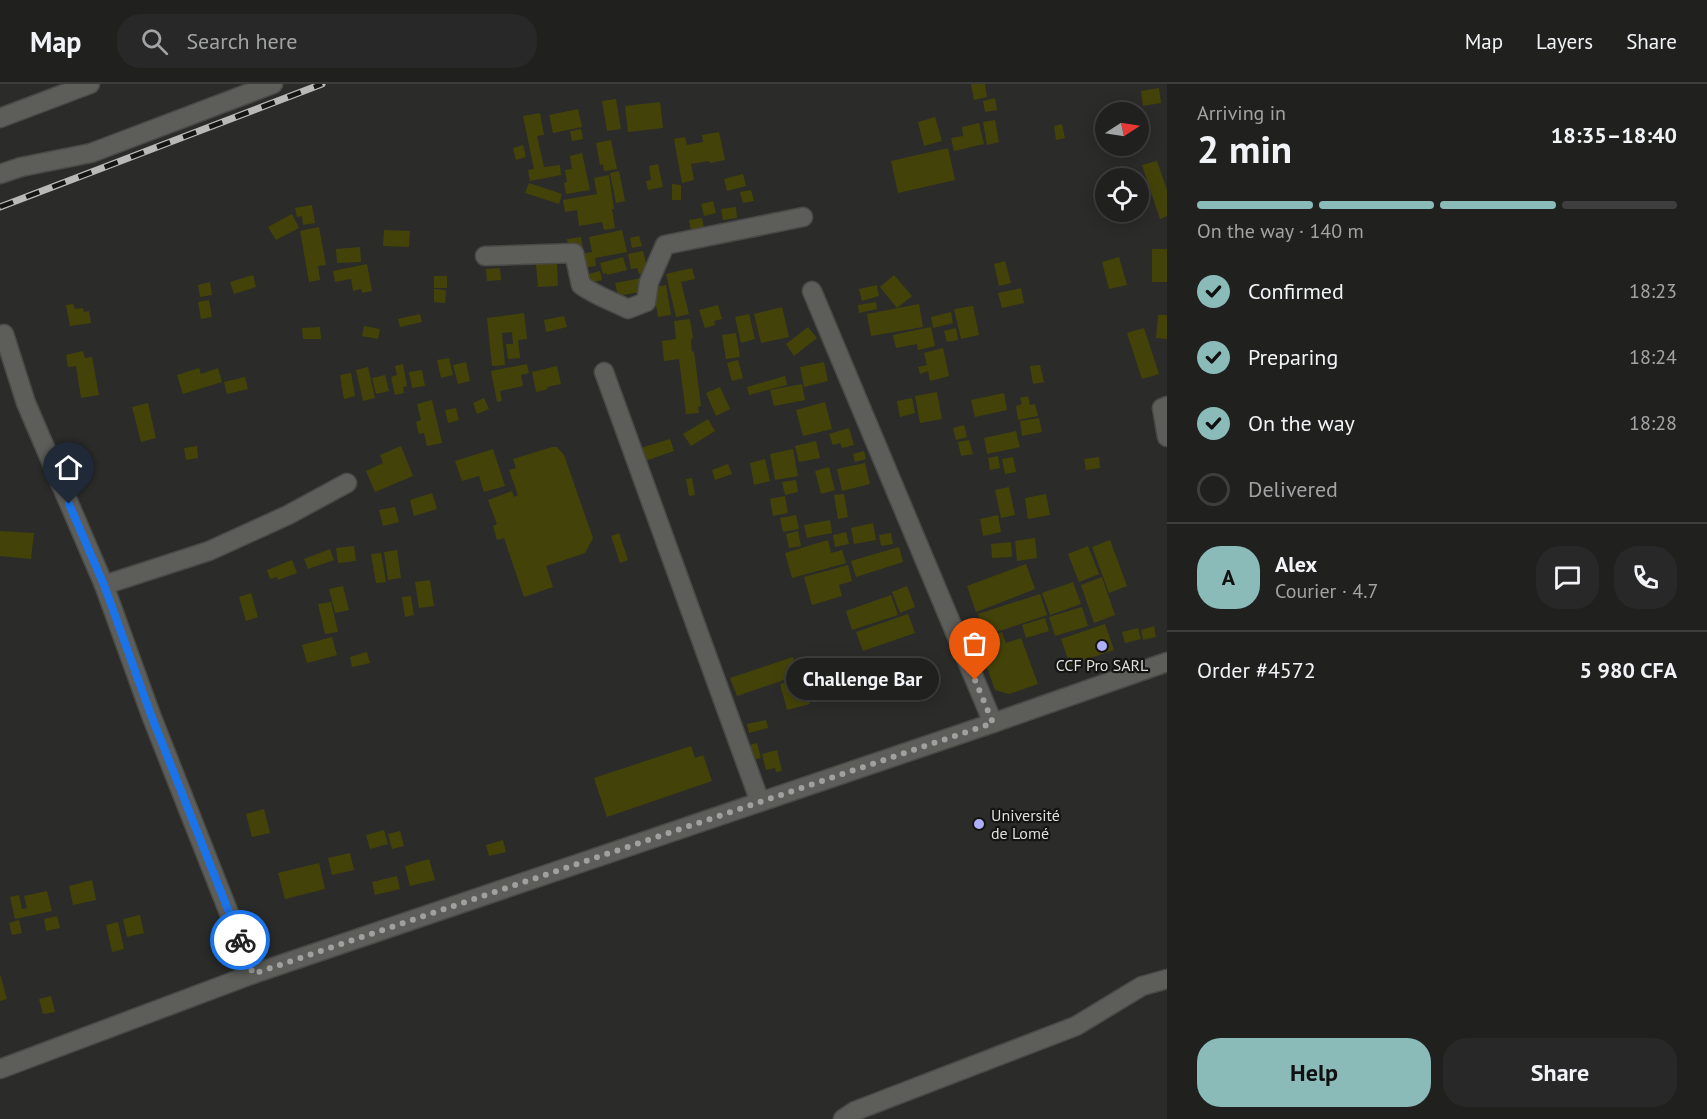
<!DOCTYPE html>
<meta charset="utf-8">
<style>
:root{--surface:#20201f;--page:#282828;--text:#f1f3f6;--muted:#a2a3a4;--line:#3d3e3d;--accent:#8bbbb9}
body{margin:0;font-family:"PT Sans",sans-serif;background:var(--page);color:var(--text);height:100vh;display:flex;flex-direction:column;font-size:22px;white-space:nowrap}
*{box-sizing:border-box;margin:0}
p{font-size:20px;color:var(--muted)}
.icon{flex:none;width:33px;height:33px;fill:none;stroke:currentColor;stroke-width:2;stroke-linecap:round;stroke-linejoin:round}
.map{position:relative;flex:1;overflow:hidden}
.panel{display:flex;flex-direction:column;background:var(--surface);width:540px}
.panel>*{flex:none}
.needle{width:39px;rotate:78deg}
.fabs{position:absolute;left:1095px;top:18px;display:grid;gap:12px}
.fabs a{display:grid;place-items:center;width:54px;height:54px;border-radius:50%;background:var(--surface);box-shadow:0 3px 15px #0003,0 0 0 2px var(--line);font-size:30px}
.pin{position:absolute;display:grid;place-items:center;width:51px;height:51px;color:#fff;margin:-62px -26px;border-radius:50% 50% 50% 0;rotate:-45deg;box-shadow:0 0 6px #0007}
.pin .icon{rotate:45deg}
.courier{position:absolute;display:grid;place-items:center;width:60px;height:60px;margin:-30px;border:4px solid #1a73e8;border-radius:50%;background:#fff;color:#222;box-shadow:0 2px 8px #0007}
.bubble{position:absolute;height:42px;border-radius:21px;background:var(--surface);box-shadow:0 3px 15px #0003,0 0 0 2px var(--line);font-size:20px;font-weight:700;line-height:42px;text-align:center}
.summary em{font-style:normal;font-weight:700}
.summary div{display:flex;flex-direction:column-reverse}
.summary{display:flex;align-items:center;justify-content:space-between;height:102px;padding:0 30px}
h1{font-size:39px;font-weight:700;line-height:45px}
.bar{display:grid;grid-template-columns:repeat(4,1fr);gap:9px 6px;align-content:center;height:72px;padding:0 30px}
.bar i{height:8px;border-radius:4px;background:var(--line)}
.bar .selected{background:var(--accent)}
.bar p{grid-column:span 4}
.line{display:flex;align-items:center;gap:15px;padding:0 30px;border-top:2px solid var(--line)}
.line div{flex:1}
.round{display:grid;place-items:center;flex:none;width:63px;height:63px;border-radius:24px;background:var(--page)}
ol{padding:0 30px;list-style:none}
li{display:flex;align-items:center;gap:18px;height:66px}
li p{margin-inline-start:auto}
li .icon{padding:6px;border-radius:50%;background:var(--accent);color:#111;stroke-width:4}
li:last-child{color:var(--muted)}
li i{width:33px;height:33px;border:3px solid var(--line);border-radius:50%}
.primary-button{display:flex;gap:12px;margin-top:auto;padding:12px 30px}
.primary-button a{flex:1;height:69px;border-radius:24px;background:var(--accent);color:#111;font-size:24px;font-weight:700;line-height:69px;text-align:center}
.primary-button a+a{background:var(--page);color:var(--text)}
header{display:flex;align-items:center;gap:36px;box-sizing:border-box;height:84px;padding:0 30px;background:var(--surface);border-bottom:2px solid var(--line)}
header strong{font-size:28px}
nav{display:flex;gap:33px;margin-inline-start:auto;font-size:21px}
.search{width:420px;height:54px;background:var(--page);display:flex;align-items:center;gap:15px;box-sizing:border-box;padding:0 21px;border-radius:24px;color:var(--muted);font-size:22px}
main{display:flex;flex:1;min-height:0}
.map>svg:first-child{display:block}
.building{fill:#434309}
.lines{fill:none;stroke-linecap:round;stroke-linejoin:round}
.minor-casing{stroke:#494946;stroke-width:21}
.minor{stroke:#5d5d5a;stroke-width:18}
.rail-casing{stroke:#b9b9b7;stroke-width:7}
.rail{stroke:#141412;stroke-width:4.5;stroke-dasharray:14;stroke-linecap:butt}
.done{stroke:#a0a09e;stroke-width:6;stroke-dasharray:0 10.8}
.route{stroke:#1a73e8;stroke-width:8}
.poi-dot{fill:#afaefa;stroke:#141412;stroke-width:2}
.labels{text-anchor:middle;stroke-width:4.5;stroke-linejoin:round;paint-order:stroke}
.poi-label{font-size:16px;fill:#dfdfdd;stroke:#141412}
</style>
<header>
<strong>Map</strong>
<div class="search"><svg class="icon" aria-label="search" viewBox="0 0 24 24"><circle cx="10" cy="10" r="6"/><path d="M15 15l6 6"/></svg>Search here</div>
<nav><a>Map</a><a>Layers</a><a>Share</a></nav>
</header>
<main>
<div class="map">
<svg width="1167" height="1035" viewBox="0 0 1167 1035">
<rect width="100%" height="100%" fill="#2b2b29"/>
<g class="building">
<polygon points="971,0 985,0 987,13 974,16"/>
<polygon points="1159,4 1161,19 1143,22 1141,7"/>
<polygon points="995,14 997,26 985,28 983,17"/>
<polygon points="616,15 621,45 607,47 602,17"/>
<polygon points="660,18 663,44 628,48 625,22"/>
<polygon points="578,25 582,43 553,49 549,31"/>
<polygon points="540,29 544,51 537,52 544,83 560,81 561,91 530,97 528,86 534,85 523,32"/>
<polygon points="935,33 942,57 924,62 918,38"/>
<polygon points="995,36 999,58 987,61 983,38"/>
<polygon points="979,39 984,60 954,67 951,54 963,52 962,43"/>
<polygon points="1062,40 1065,54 1056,56 1054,42"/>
<polygon points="581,45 583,55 572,57 570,47"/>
<polygon points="719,48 725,76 710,79 709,77 691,80 694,96 682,99 674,55 685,53 687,61 703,58 702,51"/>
<polygon points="611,56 617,85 604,87 603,80 600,81 596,59"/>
<polygon points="523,61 526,73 516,76 513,64"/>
<polygon points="948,64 955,96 898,109 891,77"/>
<polygon points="582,69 590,106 566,110 564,99 567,98 565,86 572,85 570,72"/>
<polygon points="1157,77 1167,106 1167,132 1160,135 1142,81"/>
<polygon points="658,80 663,103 648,106 646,97 651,96 649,82"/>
<polygon points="619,87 625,117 616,119 610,89"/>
<polygon points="743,90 746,102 727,107 724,95"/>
<polygon points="609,91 614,125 612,125 615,144 604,146 602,138 579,142 577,126 565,128 563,116 597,110 594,94"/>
<polygon points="529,99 562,110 559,120 525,109"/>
<polygon points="672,100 681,101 681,116 672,116"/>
<polygon points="751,106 754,117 743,119 740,108"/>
<polygon points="713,117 716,129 704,132 701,120"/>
<polygon points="312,121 315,139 303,141 302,132 297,133 295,124"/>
<polygon points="736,123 737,134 723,136 721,125"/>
<polygon points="292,130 299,144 276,156 268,143"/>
<polygon points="702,134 704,144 691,146 689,136"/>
<polygon points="319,143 326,181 318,182 320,196 309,198 300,147"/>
<polygon points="384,146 410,147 409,163 383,162"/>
<polygon points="622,146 627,168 595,174 596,182 582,184 579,170 592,168 589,153"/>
<polygon points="639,152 642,162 632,164 630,154"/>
<polygon points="581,153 583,165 569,167 567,155"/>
<polygon points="360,163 361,178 337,179 336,165"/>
<rect x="1152" y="165" width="15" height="33"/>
<polygon points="643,167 648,187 639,190 637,184 631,185 628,170"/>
<polygon points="623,173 627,186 607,191 606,189 603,190 600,179"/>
<polygon points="1119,173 1127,201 1109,205 1102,178"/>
<polygon points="1005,177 1011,199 999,202 994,180"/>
<polygon points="367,180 372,207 362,209 361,205 353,207 351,195 335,198 333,187"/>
<polygon points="536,180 557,180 558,202 538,203"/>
<polygon points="500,184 501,196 487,197 486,185"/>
<polygon points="692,184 695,195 681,198 689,230 676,233 666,190"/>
<polygon points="600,187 602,196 590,199 588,190"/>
<polygon points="253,191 256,203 234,210 230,198"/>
<polygon points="894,191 912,212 897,224 880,203"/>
<rect x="434" y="192" width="13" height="12"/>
<polygon points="642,194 645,207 618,212 615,199"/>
<polygon points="210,198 212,211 200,213 198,201"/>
<polygon points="666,201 671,231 658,233 653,203"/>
<polygon points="877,201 879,212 862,217 859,205"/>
<polygon points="1021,204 1024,219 1002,224 998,209"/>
<polygon points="434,205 446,206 445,219 434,218"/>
<polygon points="209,216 212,233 201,235 198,218"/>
<polygon points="876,218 877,225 859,229 858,221"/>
<polygon points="73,220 75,225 83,224 84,228 89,227 91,239 70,242 66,221"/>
<polygon points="919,220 923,243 871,252 867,230"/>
<polygon points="718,221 722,235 714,237 715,241 705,244 699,226"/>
<polygon points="973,222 979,251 961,255 954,225"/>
<polygon points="782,223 789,253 761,259 754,230"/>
<polygon points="951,228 953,239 933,244 931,233"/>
<polygon points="524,229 527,255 518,256 520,274 508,275 506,260 513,260 512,248 502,249 505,281 492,282 487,234"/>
<polygon points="420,230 422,238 400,243 398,235"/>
<polygon points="749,230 755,255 741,259 735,233"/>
<polygon points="1158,231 1167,231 1167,255 1156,254"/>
<polygon points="564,232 567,243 546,248 544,236"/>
<polygon points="690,235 693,254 691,255 692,268 694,267 701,322 698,323 699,329 686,330 679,275 664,277 662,257 676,255 674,237"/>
<polygon points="364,242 380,245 378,255 362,252"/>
<polygon points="320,243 321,255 303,255 302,244"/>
<polygon points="808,243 817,254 794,272 786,260"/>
<polygon points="931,243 935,262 918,266 917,260 896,264 893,251"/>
<polygon points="956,244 958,256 947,258 944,247"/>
<polygon points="1144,244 1159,290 1142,295 1127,249"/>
<polygon points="736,249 740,273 726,275 722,251"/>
<polygon points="943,264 949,292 930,297 928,287 920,290 918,283 927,281 924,269"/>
<polygon points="83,267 85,274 92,273 99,311 81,314 76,282 68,283 66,271"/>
<polygon points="449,274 453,291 441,294 437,276"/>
<polygon points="738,276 743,294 732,297 727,279"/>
<polygon points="466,278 470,297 458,300 453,281"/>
<polygon points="824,278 828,297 804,303 800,283"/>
<polygon points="403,280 407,302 403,303 404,309 395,311 391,293 397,291 395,282"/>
<polygon points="527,280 529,289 521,291 523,302 500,307 502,317 497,318 491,287"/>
<polygon points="1040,281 1044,298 1033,300 1030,282"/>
<polygon points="557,282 561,300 547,303 548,305 536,308 532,288"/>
<polygon points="368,283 375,314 363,317 356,286"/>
<polygon points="199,284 201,290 218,284 222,298 183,310 177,291"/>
<polygon points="422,286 425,302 412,304 409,288"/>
<polygon points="351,289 355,312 344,315 340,291"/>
<polygon points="385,291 389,307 376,310 372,294"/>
<polygon points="785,292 787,301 749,311 747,303"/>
<polygon points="245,293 248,305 227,310 224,298"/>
<polygon points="802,300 805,316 774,322 770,306"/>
<polygon points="720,303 730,325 716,332 706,309"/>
<polygon points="937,308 942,335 920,339 915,312"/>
<polygon points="1004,309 1007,326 975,333 971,316"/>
<polygon points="1028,312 1030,321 1035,320 1038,332 1018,336 1016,322 1022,320 1020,314"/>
<polygon points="484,314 489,325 477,330 473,319"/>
<polygon points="912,314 915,329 900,333 897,317"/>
<polygon points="432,316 442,359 427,362 424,349 419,350 416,338 421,336 417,320"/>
<polygon points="825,318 832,345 803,352 796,326"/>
<polygon points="148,319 156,354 141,358 132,323"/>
<polygon points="456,324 459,336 448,339 445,326"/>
<polygon points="1039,334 1042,348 1022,352 1020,337"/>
<polygon points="708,335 715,347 691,362 683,350"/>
<polygon points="964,341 967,353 956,356 953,344"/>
<polygon points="849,344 854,361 842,364 840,359 833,361 829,350"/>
<polygon points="1016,347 1020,363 987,370 984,354"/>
<polygon points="670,355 674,367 645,377 641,364"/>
<polygon points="969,356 973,370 961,372 958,358"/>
<polygon points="816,357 820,374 799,378 795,362"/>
<polygon points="197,362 198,374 186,376 184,364"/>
<polygon points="401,362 413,392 375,408 366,387 383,379 380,371"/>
<polygon points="552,363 557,363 564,371 593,454 585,469 546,482 553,503 524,513 504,454 497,456 493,442 497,440 488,416 512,407 514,413 518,411 509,386 516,384 513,375"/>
<polygon points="493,365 505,402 484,408 479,392 462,397 455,377"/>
<polygon points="793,365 798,392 775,396 770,370"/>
<polygon points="864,367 866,375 855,378 853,370"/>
<polygon points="998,372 1000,384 990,386 988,374"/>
<polygon points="1013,373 1016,388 1005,390 1002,375"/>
<polygon points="1099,373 1100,384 1086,386 1084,375"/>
<polygon points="765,375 770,397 754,401 750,379"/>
<polygon points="865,379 870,400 842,407 837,385"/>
<polygon points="728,380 732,390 715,396 712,386"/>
<polygon points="829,383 835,406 821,410 815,387"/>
<polygon points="692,394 695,411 689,412 686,395"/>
<polygon points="796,396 798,408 785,411 782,398"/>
<polygon points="1009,403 1015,431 1001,434 995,406"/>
<polygon points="432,409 437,425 414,432 410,416"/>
<polygon points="844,410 848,433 838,435 834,411"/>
<polygon points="1046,410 1050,431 1028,435 1025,414"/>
<polygon points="785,412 788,429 773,432 770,415"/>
<polygon points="395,423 399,438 383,442 379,426"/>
<polygon points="796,431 799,445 783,448 780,434"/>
<polygon points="998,431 1001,448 983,452 980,435"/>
<polygon points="830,436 832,449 807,454 804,441"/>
<polygon points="873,439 876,456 854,460 851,444"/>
<polygon points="0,447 34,449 31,475 0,472"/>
<polygon points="798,447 801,462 789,464 786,450"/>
<polygon points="846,448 849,460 835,463 833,451"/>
<polygon points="619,449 628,476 620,479 611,452"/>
<polygon points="891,449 893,460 881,462 879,451"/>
<polygon points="1035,454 1037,474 1017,477 1015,457"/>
<polygon points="828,456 831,469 842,466 846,479 792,494 785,469"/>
<polygon points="1110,456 1127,502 1109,509 1092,463"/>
<polygon points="1011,458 1012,473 992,474 991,460"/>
<polygon points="354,462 356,477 338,479 336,464"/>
<polygon points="1088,462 1099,490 1079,498 1068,470"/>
<polygon points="899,463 903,478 856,493 851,477"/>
<polygon points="330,465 334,476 308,485 304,475"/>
<polygon points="397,466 401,494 388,496 384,468"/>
<polygon points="381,469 386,498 376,499 371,470"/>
<polygon points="292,476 297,489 278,496 277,493 270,495 267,486"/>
<polygon points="1026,480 1035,505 976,528 967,502"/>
<polygon points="848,481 852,497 839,501 842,512 812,521 804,493"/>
<polygon points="1102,493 1115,531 1094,539 1081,501"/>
<polygon points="430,496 434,522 419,524 415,498"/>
<polygon points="1073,498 1081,520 1050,531 1042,509"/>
<polygon points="343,502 349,526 335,529 329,505"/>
<polygon points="907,502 915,523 900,529 892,508"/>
<polygon points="251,509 258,533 246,537 239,513"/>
<polygon points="1040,510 1047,531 985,552 978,530"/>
<polygon points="891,511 898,531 852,546 846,527"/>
<polygon points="411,512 414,531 405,533 402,513"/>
<polygon points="331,518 338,548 325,550 318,520"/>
<polygon points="1082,523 1088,542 1055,552 1049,533"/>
<polygon points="908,530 915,549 863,567 856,548"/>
<polygon points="1045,534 1049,547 1026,554 1022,541"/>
<polygon points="1105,540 1114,566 1070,581 1061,555"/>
<polygon points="1154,542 1156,553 1143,556 1141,546"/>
<polygon points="1138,544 1141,555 1125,559 1122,548"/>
<polygon points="1002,548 1006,559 1021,554 1038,600 1009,610 995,606 980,564 986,562 984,554"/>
<polygon points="332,553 337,571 307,579 302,561"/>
<polygon points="367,568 370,579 352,583 350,573"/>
<polygon points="793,573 799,591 737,612 730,594"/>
<polygon points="803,594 810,620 787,626 780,600"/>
<polygon points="766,636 768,644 749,649 747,640"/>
<polygon points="757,659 761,674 750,677 745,662"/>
<polygon points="691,662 695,674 703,671 712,697 607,733 594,694"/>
<polygon points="777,666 782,687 776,688 775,684 766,686 762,670"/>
<polygon points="264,725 270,749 252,753 246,730"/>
<polygon points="384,746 388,760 370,765 366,751"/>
<polygon points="400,747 404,762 392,765 388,750"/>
<polygon points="503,756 506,768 489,772 486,761"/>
<polygon points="350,769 354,786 332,791 328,774"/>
<polygon points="429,775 435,796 410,802 405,782"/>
<polygon points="319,779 325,805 285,815 278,789"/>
<polygon points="397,792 400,805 375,811 372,798"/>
<polygon points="92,796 96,816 73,821 69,802"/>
<polygon points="47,807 52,827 15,835 10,813 19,811 22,825 27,824 24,812"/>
<polygon points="140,831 144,849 127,853 123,835"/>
<polygon points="57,832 60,844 46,847 44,835"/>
<polygon points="19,836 22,849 12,851 9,839"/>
<polygon points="118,838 124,865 112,868 106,841"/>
<polygon points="232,851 235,862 212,867 210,856"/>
<polygon points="0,890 7,915 0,917"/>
<polygon points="51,912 55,928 43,930 39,915"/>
</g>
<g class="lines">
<defs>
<g id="minor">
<polyline points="0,34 90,0"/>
<polyline points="0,90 21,83 91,69 273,0"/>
<path d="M 485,172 L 574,169 L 581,201 C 596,212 612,217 628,225 L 646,218 L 649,198 L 665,161 L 803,133"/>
<polyline points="812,207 993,639"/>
<polyline points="4,250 26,319 104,501 151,631 253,890"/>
<polyline points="604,288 760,718"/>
<polyline points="1167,322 1162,324 1167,353"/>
<polyline points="104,501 209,467 288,431 347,399"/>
<polyline points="0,985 253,890 993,639 1167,578"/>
<polyline points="843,1035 855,1027 1076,942 1142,902 1167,895"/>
</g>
</defs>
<use href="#minor" class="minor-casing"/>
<use href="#minor" class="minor"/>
<defs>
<polyline id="rail" points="0,123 322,0"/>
</defs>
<use href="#rail" class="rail-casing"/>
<use href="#rail" class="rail"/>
</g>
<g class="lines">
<polyline class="done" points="240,856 253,890 993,639 975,596"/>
<polyline class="route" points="69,420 104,501 151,631 240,856"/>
</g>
<g class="poi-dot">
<circle cx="1102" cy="562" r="6"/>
<circle cx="979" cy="740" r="6"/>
</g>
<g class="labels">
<g class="poi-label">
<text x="1102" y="587">CCF Pro SARL</text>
<text x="991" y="737" text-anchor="start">Université<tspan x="991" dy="18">de Lomé</tspan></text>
</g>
</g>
</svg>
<div class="fabs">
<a><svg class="needle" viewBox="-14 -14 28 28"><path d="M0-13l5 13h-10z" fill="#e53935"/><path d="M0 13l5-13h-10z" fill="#a2a3a4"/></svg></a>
<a><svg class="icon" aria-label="locate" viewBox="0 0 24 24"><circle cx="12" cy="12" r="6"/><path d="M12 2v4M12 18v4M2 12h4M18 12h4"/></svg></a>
</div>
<div class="pin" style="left:975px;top:596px;background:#ea580c"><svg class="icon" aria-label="bag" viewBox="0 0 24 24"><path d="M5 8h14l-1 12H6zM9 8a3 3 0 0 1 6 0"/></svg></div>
<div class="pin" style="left:69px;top:420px;background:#1f2937"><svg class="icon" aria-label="home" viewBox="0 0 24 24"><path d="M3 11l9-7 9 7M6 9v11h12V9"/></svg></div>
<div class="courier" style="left:240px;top:856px"><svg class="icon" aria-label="bike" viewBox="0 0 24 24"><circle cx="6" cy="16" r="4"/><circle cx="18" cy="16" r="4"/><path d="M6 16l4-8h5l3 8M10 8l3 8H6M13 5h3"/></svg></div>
<div class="bubble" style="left:786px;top:574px;width:153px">Challenge Bar</div>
</div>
<section class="panel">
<div class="summary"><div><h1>2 min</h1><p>Arriving in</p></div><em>18:35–18:40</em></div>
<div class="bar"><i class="selected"></i><i class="selected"></i><i class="selected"></i><i></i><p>On the way · 140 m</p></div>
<ol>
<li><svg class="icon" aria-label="check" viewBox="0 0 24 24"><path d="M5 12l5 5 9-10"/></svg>Confirmed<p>18:23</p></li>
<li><svg class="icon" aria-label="check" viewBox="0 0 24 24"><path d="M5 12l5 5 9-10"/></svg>Preparing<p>18:24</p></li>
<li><svg class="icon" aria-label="check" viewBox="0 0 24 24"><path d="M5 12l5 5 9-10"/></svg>On the way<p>18:28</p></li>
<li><i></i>Delivered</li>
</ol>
<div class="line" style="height:108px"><b class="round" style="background:var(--accent);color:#111">A</b><div><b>Alex</b><p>Courier · 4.7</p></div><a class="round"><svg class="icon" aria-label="chat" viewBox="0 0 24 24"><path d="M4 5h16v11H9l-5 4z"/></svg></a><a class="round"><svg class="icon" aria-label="phone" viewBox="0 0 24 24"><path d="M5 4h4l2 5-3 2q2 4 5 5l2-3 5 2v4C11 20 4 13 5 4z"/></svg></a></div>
<div class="line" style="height:78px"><div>Order #4572</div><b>5 980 CFA</b></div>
<div class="primary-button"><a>Help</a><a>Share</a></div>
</section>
</main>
